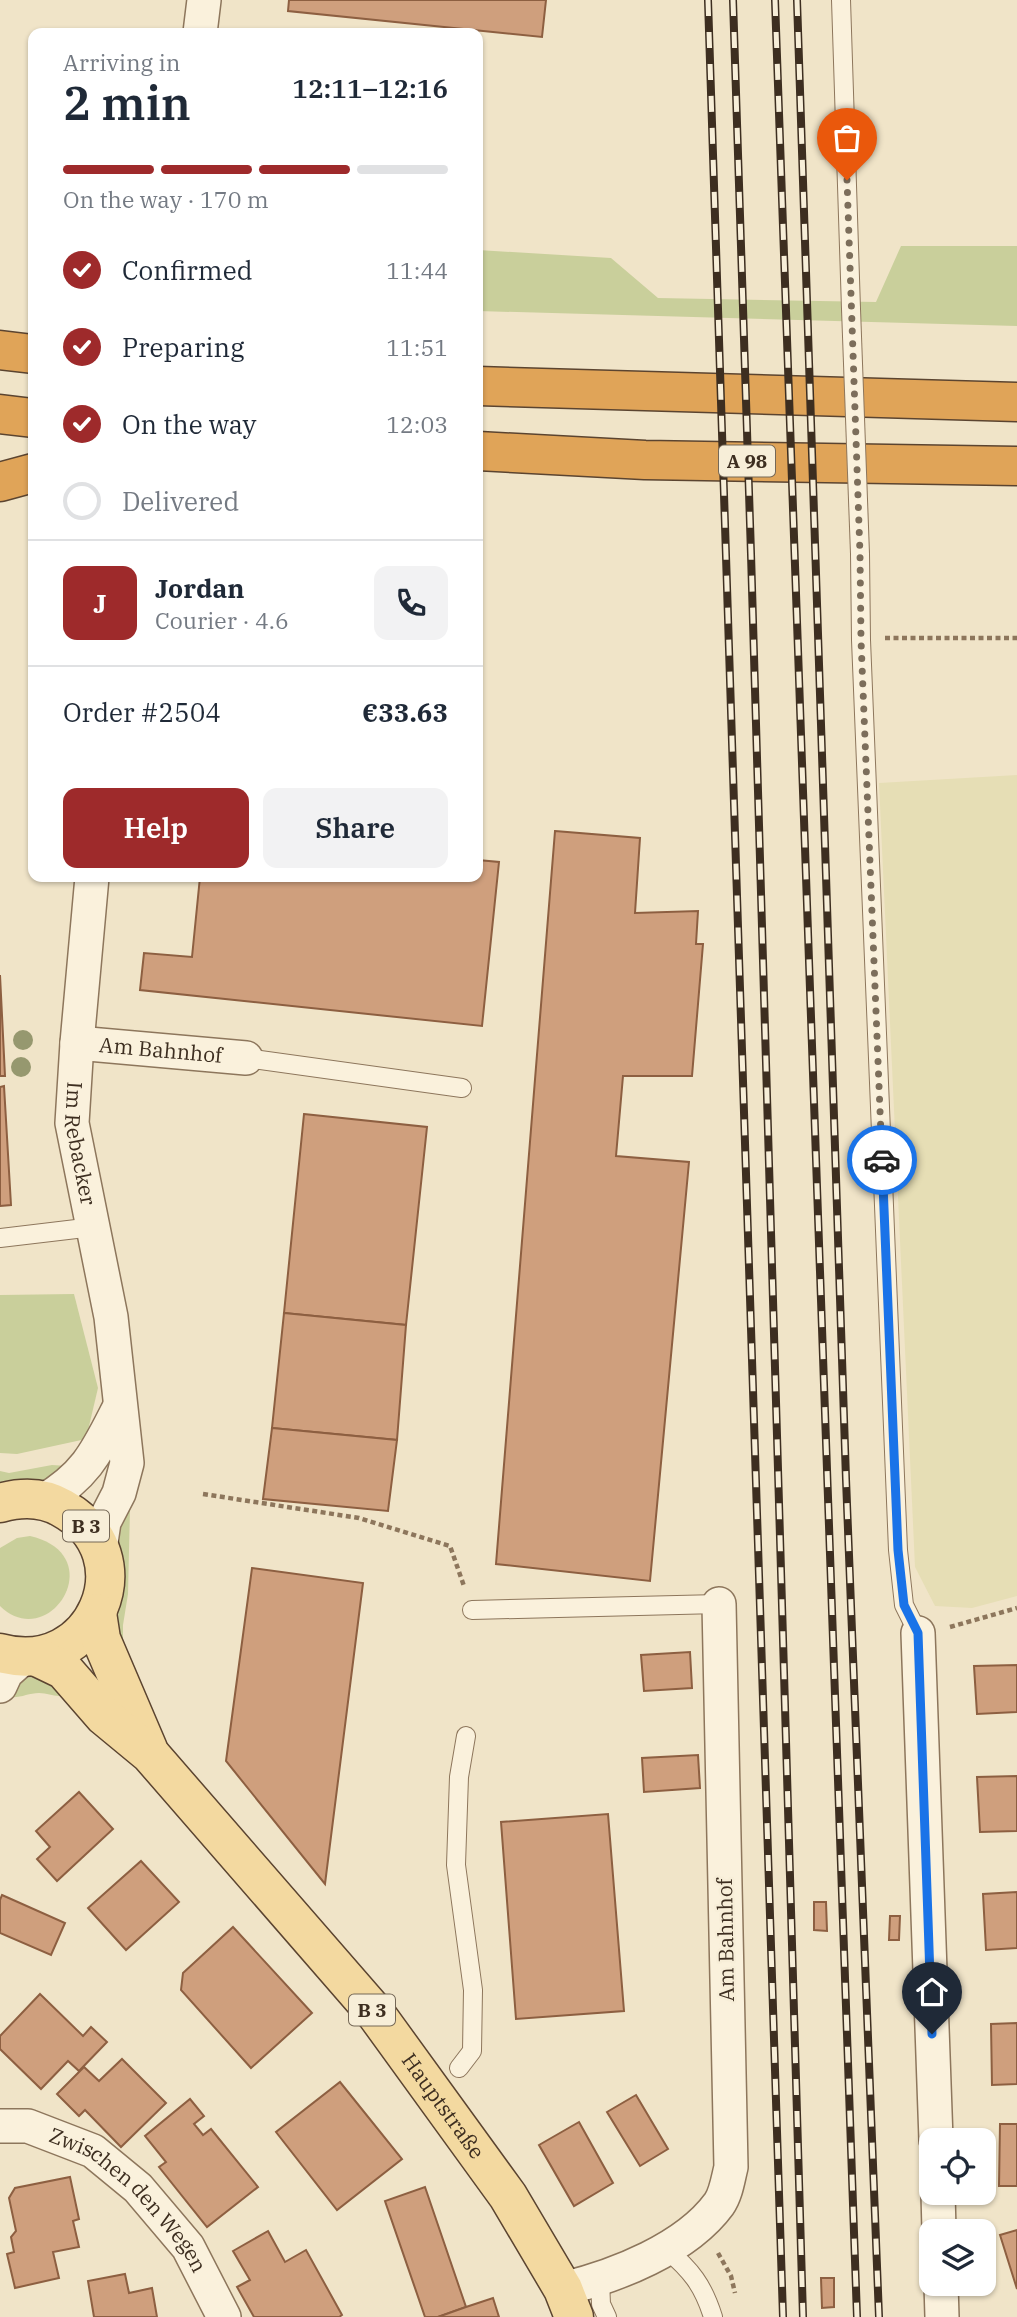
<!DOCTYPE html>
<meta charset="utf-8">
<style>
:root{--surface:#fff;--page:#f2f2f3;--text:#1f2937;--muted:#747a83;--line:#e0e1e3;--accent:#9e2a2b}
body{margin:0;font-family:"IBM Plex Serif",serif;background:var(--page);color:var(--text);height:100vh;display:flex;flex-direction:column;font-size:26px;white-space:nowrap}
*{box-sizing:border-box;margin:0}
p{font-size:23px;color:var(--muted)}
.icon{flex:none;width:38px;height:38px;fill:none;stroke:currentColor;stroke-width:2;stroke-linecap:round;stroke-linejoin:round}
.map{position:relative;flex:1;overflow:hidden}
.drawer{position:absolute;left:28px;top:28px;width:455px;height:854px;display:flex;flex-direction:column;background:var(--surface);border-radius:14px;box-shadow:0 2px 5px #0004}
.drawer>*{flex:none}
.buttons{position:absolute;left:919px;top:2128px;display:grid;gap:14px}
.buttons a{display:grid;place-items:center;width:77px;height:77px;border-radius:14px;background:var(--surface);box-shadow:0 2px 5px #0004;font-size:35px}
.pin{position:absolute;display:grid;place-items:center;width:60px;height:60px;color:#fff;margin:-72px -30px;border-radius:50% 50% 50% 0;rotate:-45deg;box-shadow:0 0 7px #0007}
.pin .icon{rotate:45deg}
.courier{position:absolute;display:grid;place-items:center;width:70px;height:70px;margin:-35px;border:5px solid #1a73e8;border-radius:50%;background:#fff;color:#222;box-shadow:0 2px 9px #0007}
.summary em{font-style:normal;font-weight:600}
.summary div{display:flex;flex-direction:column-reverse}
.summary{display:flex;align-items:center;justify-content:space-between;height:119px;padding:0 35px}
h1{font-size:46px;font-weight:600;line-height:52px}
.bar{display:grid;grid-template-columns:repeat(4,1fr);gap:10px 7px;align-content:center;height:84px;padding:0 35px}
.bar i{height:9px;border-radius:5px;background:var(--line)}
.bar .selected{background:var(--accent)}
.bar p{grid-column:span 4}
.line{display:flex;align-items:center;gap:18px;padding:0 35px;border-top:2px solid var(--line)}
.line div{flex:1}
.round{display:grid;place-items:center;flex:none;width:74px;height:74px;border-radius:14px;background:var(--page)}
ol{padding:0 35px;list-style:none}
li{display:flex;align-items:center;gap:21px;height:77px}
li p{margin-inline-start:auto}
li .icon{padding:7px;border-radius:50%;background:var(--accent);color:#fff;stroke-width:4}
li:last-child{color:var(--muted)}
li i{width:38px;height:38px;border:4px solid var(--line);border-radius:50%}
.primary-button{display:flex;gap:14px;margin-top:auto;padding:14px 35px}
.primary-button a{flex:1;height:80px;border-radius:14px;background:var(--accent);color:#fff;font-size:28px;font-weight:600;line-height:80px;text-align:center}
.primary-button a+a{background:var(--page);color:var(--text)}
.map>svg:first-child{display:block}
.farmland{fill:#e6deb5}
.green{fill:#c9cf9b}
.building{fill:#cf9f7d;stroke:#8d5f41;stroke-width:2}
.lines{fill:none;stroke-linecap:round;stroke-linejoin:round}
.service-casing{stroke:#8d765c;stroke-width:20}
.minor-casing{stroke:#8d765c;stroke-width:36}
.primary-casing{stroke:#5b4430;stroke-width:41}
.motorway-casing{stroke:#5b4430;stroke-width:41}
.path{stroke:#8d765c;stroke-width:4.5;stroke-dasharray:5 3.5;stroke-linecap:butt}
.service{stroke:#faf1dc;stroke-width:18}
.minor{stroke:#faf1dc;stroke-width:33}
.primary{stroke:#f3d9a0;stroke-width:38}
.motorway{stroke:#e0a458;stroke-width:38}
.rail-casing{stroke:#3d2e20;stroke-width:8}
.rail{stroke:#f7eed8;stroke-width:5;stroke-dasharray:16;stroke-linecap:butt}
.service-bridge-casing{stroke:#8d765c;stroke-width:20;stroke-linecap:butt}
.service-bridge{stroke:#faf1dc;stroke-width:18}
.tree{fill:#96986f}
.done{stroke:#7c6e5b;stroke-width:7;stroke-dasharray:0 12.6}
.route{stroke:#1a73e8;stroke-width:9}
.labels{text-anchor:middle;stroke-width:5;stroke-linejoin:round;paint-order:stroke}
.shield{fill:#f7eed8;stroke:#756857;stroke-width:2}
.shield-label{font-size:19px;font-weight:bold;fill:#3d2e20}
.street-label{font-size:21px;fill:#3d2e20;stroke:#f7eed8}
</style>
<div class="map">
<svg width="1017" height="2317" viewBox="0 0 1017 2317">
<rect width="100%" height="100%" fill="#f0e4c8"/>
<polygon class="farmland" points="1017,775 1017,1596 972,1608 935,1606 915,1567 879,783"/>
<g class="green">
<polygon points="901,246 1017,246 1017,326 478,311 478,250 611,258 658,298 876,302"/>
<polygon points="74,1294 98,1388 86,1439 17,1454 0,1453 0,1295"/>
<polygon points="52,1465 68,1466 43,1481 0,1482 0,1471 9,1473"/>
<polygon points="130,1508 128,1594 123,1625 123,1652 113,1630 121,1582 118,1525"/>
<path d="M 30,1536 C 112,1555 49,1654 0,1606 L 0,1548 L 17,1538 Z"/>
<path d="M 35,1677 L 52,1683 L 67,1694 C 57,1699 50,1693 39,1693 C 27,1693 18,1700 5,1696 L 19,1678 Z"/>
</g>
<g class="building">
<polygon points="289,0 546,0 542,37 288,11"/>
<polygon points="555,831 640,838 635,913 698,911 696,944 703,944 692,1076 623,1076 616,1156 689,1162 650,1581 496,1564"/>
<polygon points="478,860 499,862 482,1026 140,990 144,953 192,957 200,877 478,877"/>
<polygon points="0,975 5,1076 0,1076"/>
<polygon points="4,1086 11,1205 0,1206 0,1087"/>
<polygon points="304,1114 427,1127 406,1325 284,1313"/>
<polygon points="284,1313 406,1325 397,1440 272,1428"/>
<polygon points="272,1428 397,1440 388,1511 263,1499"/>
<polygon points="252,1568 363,1583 325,1884 226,1761"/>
<polygon points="690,1652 692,1688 644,1691 641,1655"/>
<polygon points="1017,1665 1017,1712 977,1714 974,1666"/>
<polygon points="698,1755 700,1788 644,1792 642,1758"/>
<polygon points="1017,1776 1017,1831 980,1832 977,1777"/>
<polygon points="79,1792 113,1829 57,1881 37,1859 50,1847 36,1831"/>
<polygon points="608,1814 624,2011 516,2019 501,1822"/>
<polygon points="141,1861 179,1902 126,1950 88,1908"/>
<polygon points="1017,1892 1017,1948 986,1950 983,1894"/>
<polygon points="2,1895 65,1923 51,1955 0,1933 0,1900"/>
<polygon points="814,1902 826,1902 827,1931 814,1930"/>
<polygon points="890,1916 900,1916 899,1940 889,1940"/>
<polygon points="233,1927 312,2013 251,2068 181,1990 183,1973"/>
<polygon points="40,1994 83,2036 91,2027 107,2042 79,2071 68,2061 41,2089 0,2049 0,2036"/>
<polygon points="1017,2023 1017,2084 992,2085 991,2024"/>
<polygon points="122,2059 166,2103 121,2147 85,2110 79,2116 57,2094 84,2067 99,2081"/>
<polygon points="340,2082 402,2159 337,2210 276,2132"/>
<polygon points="636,2095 668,2149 640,2166 607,2112"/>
<polygon points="190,2099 204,2116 194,2124 203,2135 211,2129 258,2187 207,2227 159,2167 166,2162 145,2136"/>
<polygon points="579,2122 613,2183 574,2206 539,2145"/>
<polygon points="1000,2124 1017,2124 1017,2186 999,2186"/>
<polygon points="70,2177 79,2219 73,2221 79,2247 53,2252 59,2278 15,2288 7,2254 14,2252 11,2237 16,2231 9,2198 15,2188"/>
<polygon points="425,2187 466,2307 438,2317 425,2317 385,2201"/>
<polygon points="1017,2230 1017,2289 1000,2235"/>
<polygon points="268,2231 285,2262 306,2250 342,2315 339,2317 254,2317 237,2287 250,2280 233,2251"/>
<polygon points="125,2274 129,2293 152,2288 157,2317 94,2317 88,2281"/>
<polygon points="821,2278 834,2278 834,2307 822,2308"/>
<polygon points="493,2298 499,2317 438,2317 466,2307"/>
</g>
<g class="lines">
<defs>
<g id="service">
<polyline points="841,0 851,309"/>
<polyline points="860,554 861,640 898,1550 904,1605 918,1633"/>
<polyline points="246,1058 462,1088"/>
<polyline points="0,1238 93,1227"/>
<polyline points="472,1610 719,1604"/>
<polyline points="459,2068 472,2051 473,1990 456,1865 459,1777 466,1736"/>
<path d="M 666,2249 C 691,2270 703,2285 713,2317"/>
<polyline points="600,2280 601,2304 607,2317"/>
</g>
<g id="minor">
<polyline points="200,33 204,0"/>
<path id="s1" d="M 92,877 L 77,1043 L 72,1123 L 111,1317 L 127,1463 L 119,1493 L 104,1522 L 100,1549"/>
<path id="s2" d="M 77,1043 L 246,1058"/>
<path d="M 43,1501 C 87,1475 97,1451 119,1408"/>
<polyline points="918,1633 936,2140"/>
<polyline points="0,1686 6,1673 24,1657"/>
<path id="s3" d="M 0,2126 L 28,2126 L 93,2151 L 138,2188 L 188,2247 L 224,2317"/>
<polyline points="938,2193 939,2231"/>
<polyline points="941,2284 942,2317"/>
<path d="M 563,2289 C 616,2276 686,2249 719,2204 C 726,2194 728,2179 731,2167 L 719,1604"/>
</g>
<g id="primary">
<path d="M 0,1503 C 21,1497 43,1497 62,1508 C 148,1555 94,1679 0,1653"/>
<polyline points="97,1613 101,1639 148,1749"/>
<path id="s4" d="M 37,1657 L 64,1670 L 104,1716 L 150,1754 L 376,2014 L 508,2196 L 563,2289 L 574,2317"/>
</g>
<g id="motorway">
<polyline points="0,350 33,354"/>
<polyline points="478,386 1017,402"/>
<polyline points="0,414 33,418"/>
<polyline points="478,451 645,460 1017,466"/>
<polyline points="0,482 33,473"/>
</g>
</defs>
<use href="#service" class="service-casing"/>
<use href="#minor" class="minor-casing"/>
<use href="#primary" class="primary-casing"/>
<use href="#motorway" class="motorway-casing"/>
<g class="path">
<polyline points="885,638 1017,638"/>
<polyline points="203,1494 359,1518 450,1546 464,1586"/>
<polyline points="950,1627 1017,1608"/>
<polyline points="718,2253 731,2276 735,2293"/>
</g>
<use href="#service" class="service"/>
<use href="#minor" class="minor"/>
<use href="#primary" class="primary"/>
<use href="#motorway" class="motorway"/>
<defs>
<g id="rail">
<polyline points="708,0 783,2317"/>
<polyline points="733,0 751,554 803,2317"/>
<polyline points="775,0 857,2317"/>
<polyline points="797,0 846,1479 879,2317"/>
</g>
</defs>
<use href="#rail" class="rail-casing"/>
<use href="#rail" class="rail"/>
<defs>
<polyline id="service-bridge" points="851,309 860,554"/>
</defs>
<use href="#service-bridge" class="service-bridge-casing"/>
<use href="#service-bridge" class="service-bridge"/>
</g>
<g class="tree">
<circle cx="23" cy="1040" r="10"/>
<circle cx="21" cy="1067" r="10"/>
</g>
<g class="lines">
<polyline class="done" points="847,180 860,554 861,640 882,1160"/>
<polyline class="route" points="882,1160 898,1550 904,1605 918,1633 932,2034"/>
</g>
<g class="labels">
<g class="shield">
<rect x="719" y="445.5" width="56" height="31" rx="5"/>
<rect x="63" y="1510.5" width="46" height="31" rx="5"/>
<rect x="349" y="1994.5" width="46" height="31" rx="5"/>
</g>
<g class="shield-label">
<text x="747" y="468">A 98</text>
<text x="86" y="1533">B 3</text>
<text x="372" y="2017">B 3</text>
</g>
<g class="street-label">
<text dy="7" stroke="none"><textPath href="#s2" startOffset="84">Am Bahnhof</textPath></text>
<text dy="7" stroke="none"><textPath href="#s1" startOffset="268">Im Rebacker</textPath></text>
<text transform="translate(726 1940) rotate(-91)" y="7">Am Bahnhof</text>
<text dy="7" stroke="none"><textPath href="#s4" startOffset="609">Hauptstraße</textPath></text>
<text dy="7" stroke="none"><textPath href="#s3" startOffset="156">Zwischen den Wegen</textPath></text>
</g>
</g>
</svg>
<div class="buttons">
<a><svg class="icon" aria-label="locate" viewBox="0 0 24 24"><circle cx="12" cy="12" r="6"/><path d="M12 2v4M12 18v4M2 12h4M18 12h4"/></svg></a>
<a><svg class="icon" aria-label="layers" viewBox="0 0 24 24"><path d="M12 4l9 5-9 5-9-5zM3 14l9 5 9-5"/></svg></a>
</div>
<div class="pin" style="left:847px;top:180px;background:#ea580c"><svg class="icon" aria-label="bag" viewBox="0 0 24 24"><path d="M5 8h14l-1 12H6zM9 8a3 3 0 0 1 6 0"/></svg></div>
<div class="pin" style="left:932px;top:2034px;background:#1f2937"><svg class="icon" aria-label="home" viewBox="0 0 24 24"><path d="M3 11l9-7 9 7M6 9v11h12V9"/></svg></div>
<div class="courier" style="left:882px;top:1160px"><svg class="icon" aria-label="car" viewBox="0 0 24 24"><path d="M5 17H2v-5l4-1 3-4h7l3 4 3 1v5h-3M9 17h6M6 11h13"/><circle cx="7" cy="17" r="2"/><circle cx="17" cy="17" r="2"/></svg></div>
<section class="drawer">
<div class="summary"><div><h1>2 min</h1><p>Arriving in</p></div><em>12:11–12:16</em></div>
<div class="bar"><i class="selected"></i><i class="selected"></i><i class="selected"></i><i></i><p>On the way · 170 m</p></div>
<ol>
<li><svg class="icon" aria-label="check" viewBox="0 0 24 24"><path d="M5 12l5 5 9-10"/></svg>Confirmed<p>11:44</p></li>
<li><svg class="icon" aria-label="check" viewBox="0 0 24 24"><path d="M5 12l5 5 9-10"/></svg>Preparing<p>11:51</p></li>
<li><svg class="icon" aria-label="check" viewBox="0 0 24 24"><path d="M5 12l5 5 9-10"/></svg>On the way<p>12:03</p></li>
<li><i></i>Delivered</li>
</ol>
<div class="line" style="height:126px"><b class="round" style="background:var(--accent);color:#fff">J</b><div><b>Jordan</b><p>Courier · 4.6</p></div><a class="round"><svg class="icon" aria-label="phone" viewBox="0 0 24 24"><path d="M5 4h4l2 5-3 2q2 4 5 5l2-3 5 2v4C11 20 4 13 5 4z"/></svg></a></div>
<div class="line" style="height:91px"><div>Order #2504</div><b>€33.63</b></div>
<div class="primary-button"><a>Help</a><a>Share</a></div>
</section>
</div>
